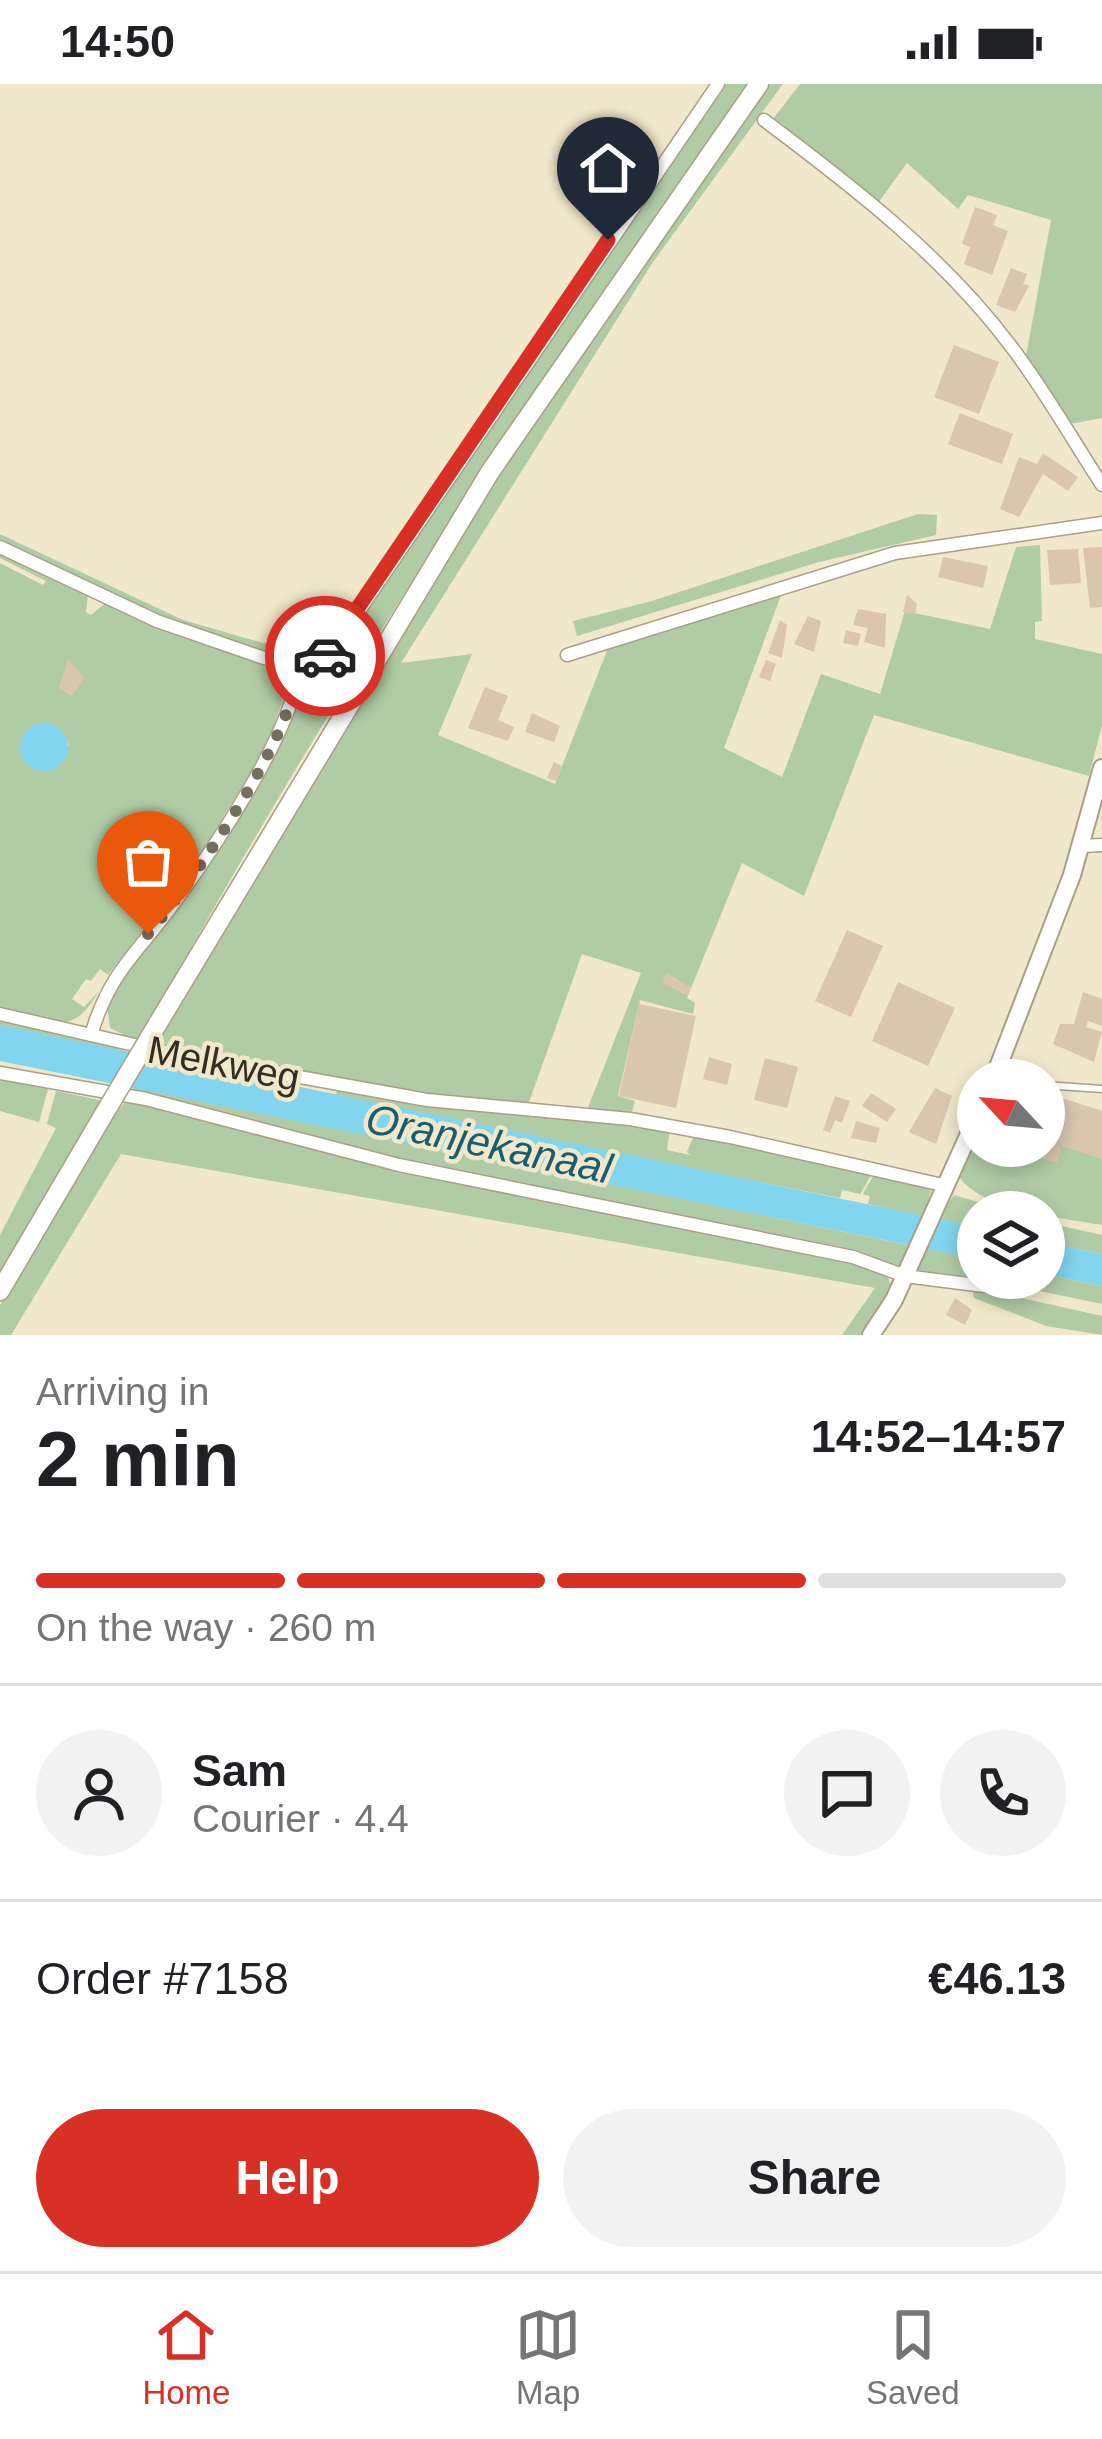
<!DOCTYPE html>
<meta charset="utf-8">
<style>
:root{--surface:#fff;--page:#f2f2f2;--text:#202124;--muted:#757577;--line:#e0e0e0;--accent:#d93025}
body{margin:0;font-family:Helvetica,sans-serif;background:var(--page);color:var(--text);height:100vh;display:flex;flex-direction:column;font-size:45px;white-space:nowrap}
*{box-sizing:border-box;margin:0}
p{font-size:39px;color:var(--muted)}
.icon{flex:none;width:66px;height:66px;fill:none;stroke:currentColor;stroke-width:2;stroke-linecap:round;stroke-linejoin:round}
.map{position:relative;height:1251px;overflow:hidden}
.sheet{display:flex;flex-direction:column;background:var(--surface);flex:1}
.sheet>*{flex:none}
.needle{width:78px;rotate:296deg}
.tools{position:absolute;left:957px;top:975px;display:grid;gap:24px}
.tools a{display:grid;place-items:center;width:108px;height:108px;border-radius:50%;background:var(--surface);box-shadow:0 6px 18px #0003;font-size:60px}
.pin{position:absolute;display:grid;place-items:center;width:102px;height:102px;color:#fff;margin:-123px -51px;border-radius:50% 50% 50% 0;rotate:-45deg;box-shadow:0 0 12px #0007}
.pin .icon{rotate:45deg}
.courier{position:absolute;display:grid;place-items:center;width:120px;height:120px;margin:-60px;border:9px solid #d93025;border-radius:50%;background:#fff;color:#222;box-shadow:0 3px 15px #0007}
.head em{font-style:normal;font-weight:700}
.head div{display:flex;flex-direction:column-reverse}
.head{display:flex;align-items:center;justify-content:space-between;height:204px;padding:0 36px}
h1{font-size:78px;font-weight:700;line-height:90px}
.bar{display:grid;grid-template-columns:repeat(4,1fr);gap:18px 12px;align-content:center;height:144px;padding:0 36px}
.bar i{height:15px;border-radius:9px;background:var(--line)}
.bar .on{background:var(--accent)}
.bar p{grid-column:span 4}
.line{display:flex;align-items:center;gap:30px;padding:0 36px;border-top:3px solid var(--line)}
.line div{flex:1}
.round{display:grid;place-items:center;flex:none;width:126px;height:126px;border-radius:63px;background:var(--page)}
.cta{display:flex;gap:24px;margin-top:auto;padding:24px 36px}
.cta a{flex:1;height:138px;border-radius:72px;background:var(--accent);color:#fff;font-size:48px;font-weight:700;line-height:138px;text-align:center}
.cta a+a{background:var(--page);color:var(--text)}
.status{display:flex;justify-content:space-between;align-items:center;height:84px;padding:0 60px;background:var(--surface);direction:ltr}
.status svg{height:33px;fill:currentColor}
.dock{display:flex;justify-content:space-around;align-items:center;height:168px;border-top:3px solid var(--line);background:var(--surface);font-size:33px;color:var(--muted)}
.dock a{display:grid;justify-items:center;gap:6px}
.dock .on{color:var(--accent)}
.map>svg:first-child{display:block}
.green{fill:#b0cca5;fill-rule:evenodd}
.water{fill:#81d5ee}
.building{fill:#dbc5ae}
.lines{fill:none;stroke-linecap:round;stroke-linejoin:round}
.lane-casing{stroke:#a99f84;stroke-width:9}
.street-casing{stroke:#a99f84;stroke-width:15}
.secondary-casing{stroke:#a99f84;stroke-width:20}
.primary-casing{stroke:#a99f84;stroke-width:21}
.lane{stroke:#fff;stroke-width:6}
.street{stroke:#fff;stroke-width:12}
.secondary{stroke:#fff;stroke-width:16}
.primary{stroke:#fff;stroke-width:18}
.primary-bridge-casing{stroke:#a99f84;stroke-width:21;stroke-linecap:butt}
.primary-bridge{stroke:#fff;stroke-width:18}
.done{stroke:#756f5d;stroke-width:12;stroke-dasharray:0 21.6}
.route{stroke:#d93025;stroke-width:15}
.labels{text-anchor:middle;stroke-width:9;stroke-linejoin:round;paint-order:stroke}
.street-label{font-size:39px;fill:#322e23;stroke:#f1e7ca}
.water-label{font-size:42px;font-style:italic;fill:#195e70;stroke:#f1e7ca}
</style>
<div class="status"><b>14:50</b><svg viewBox="0 0 49 12"><path d="M0 12V9h3v3zM5 12V6h3v6zM10 12V3h3v9zM15 12V0h3v12zM26 1h20v11H26zM47 4h2v5h-2z"/></svg></div>
<div class="map">
<svg width="1102" height="1251" viewBox="0 0 1102 1251">
<rect width="100%" height="100%" fill="#f1e7ca"/>
<g class="green">
<path d="M 724,0 L 750,0 C 534,302 330,611 151,936 L 136,957 L 110,944 L 106,916 L 173,825 L 292,631 L 306,593 L 335,570 Z"/>
<polygon points="768,0 783,0 653,178 401,579 472,570 438,651 555,700 610,559 783,506 724,664 782,693 821,590 880,610 905,527 990,545 1016,463 1040,461 1042,537 1035,538 1035,555 1102,570 1102,641 1089,692 874,631 804,812 742,779 687,914 695,919 693,930 640,916 618,1012 635,1017 631,1031 587,1026 641,889 582,870 528,1021 450,1015 158,962 165,940 508,374"/>
<polygon points="800,0 1102,0 1102,334 1070,340 1026,272 1051,136 968,111 958,125 907,79 878,119 773,35"/>
<polygon points="918,430 937,431 936,451 819,478 577,552 573,537 652,517"/>
<path d="M 0,450 L 183,536 L 263,559 L 325,565 C 258,596 69,491 0,460 Z"/>
<path d="M 0,466 L 88,510 L 86,528 L 91,531 L 107,518 L 272,583 L 287,604 L 266,664 L 179,804 L 108,891 L 100,885 L 91,897 L 86,895 L 72,915 L 84,923 L 98,908 C 73,956 45,936 0,926 L 0,479 L 43,501 L 46,497 L 0,474 ZM 60,646 L 69,661 L 24,674 L 20,666 Z"/>
<polygon points="0,933 119,964 119,969 0,941"/>
<polygon points="0,995 48,1005 39,1038 0,1027"/>
<polygon points="135,1003 913,1162 898,1184 414,1080 130,1007"/>
<polygon points="337,1004 670,1045 667,1066 690,1071 687,1068 695,1049 872,1090 860,1110 842,1106 840,1114 336,1014"/>
<polygon points="56,1007 104,1017 0,1193 0,1151 56,1044 47,1040"/>
<polygon points="127,1016 839,1174 887,1191 892,1205 864,1251 842,1251 875,1204 121,1070 11,1251 0,1251 0,1221 108,1037"/>
<path d="M 1053,1053 L 1102,1070 L 1102,1141 C 1067,1135 974,1125 958,1090 L 969,1063 L 997,1076 L 1004,1062 L 1033,1062 L 1048,1069 Z"/>
<polygon points="874,1090 931,1104 925,1133 868,1120 870,1112 863,1110"/>
<polygon points="954,1111 1012,1128 978,1128 978,1143 938,1136"/>
<polygon points="1044,1138 1102,1151 1102,1170 1044,1157"/>
<polygon points="925,1164 978,1175 978,1194 1044,1190 1102,1202 1102,1220 1002,1199 923,1190 915,1183"/>
<polygon points="972,1203 1102,1232 1102,1251 1046,1242 974,1214"/>
</g>
<g class="water">
<circle cx="44" cy="663" r="24"/>
<polygon points="0,941 978,1143 978,1175 0,977"/>
<polygon points="1044,1157 1102,1170 1102,1202 1044,1190"/>
</g>
<g class="building">
<polygon points="975,123 997,131 993,141 1008,147 992,191 964,180 970,163 962,160"/>
<polygon points="1011,184 1027,190 1023,200 1029,202 1015,228 996,221"/>
<polygon points="954,261 999,278 979,330 934,313"/>
<polygon points="960,329 1013,350 1002,380 948,360"/>
<polygon points="1043,369 1078,393 1068,407 1043,390 1019,433 1000,425 1019,373 1037,380"/>
<polygon points="1102,463 1102,523 1090,524 1083,464"/>
<polygon points="1078,465 1081,499 1050,501 1047,466"/>
<polygon points="943,473 988,482 983,504 938,493"/>
<polygon points="907,511 917,520 915,531 903,528"/>
<polygon points="858,525 886,530 885,564 864,558 868,544 853,541"/>
<polygon points="808,532 821,537 814,568 794,560"/>
<polygon points="780,536 787,541 782,574 768,569"/>
<polygon points="846,546 861,550 858,562 843,559"/>
<polygon points="68,575 85,594 72,612 59,604"/>
<polygon points="766,576 776,580 770,597 759,593"/>
<polygon points="485,603 508,612 498,636 514,643 508,657 468,644"/>
<polygon points="532,629 560,642 554,658 525,648"/>
<polygon points="554,678 562,682 556,697 547,694"/>
<polygon points="847,846 883,862 851,933 815,917"/>
<polygon points="667,889 691,904 687,912 662,898"/>
<polygon points="898,898 955,924 928,982 872,957"/>
<polygon points="1083,908 1102,915 1102,942 1088,937 1086,943 1102,948 1094,978 1053,960 1060,940 1074,940"/>
<polygon points="639,920 696,932 676,1024 619,1012"/>
<polygon points="709,973 732,980 727,1001 703,995"/>
<polygon points="765,974 798,983 787,1024 754,1016"/>
<polygon points="935,1004 952,1012 936,1060 909,1048"/>
<polygon points="871,1009 896,1025 887,1038 862,1022"/>
<polygon points="835,1012 850,1017 842,1039 835,1036 830,1049 823,1046"/>
<polygon points="1062,1014 1102,1027 1102,1075 1056,1060 1061,1065 1057,1079 1038,1073 1044,1056 1050,1058"/>
<polygon points="856,1037 880,1044 876,1059 851,1054"/>
<polygon points="955,1214 972,1226 965,1241 946,1231"/>
</g>
<g class="lines">
<defs>
<polyline id="lane" points="1044,1001 1102,1005"/>
<g id="street">
<path d="M 764,36 C 852,102 943,172 1010,261 C 1044,305 1072,355 1102,401"/>
<polyline points="0,463 157,537 264,574 299,582 331,568 718,0"/>
<polyline points="567,571 895,469 1102,439"/>
<polyline points="1081,762 1102,761"/>
<polyline points="0,930 178,971 427,1016 630,1035 730,1053 947,1102"/>
<path d="M 91,951 C 110,887 137,870 174,819 C 213,766 295,645 299,582"/>
<polyline points="0,989 146,1015 399,1081 853,1173 905,1192 984,1202"/>
</g>
<g id="secondary">
<polyline points="993,996 1072,791 1102,684"/>
<polyline points="871,1251 894,1216 978,1030"/>
</g>
<g id="primary">
<polyline points="157,941 490,388 759,0"/>
<polyline points="0,1207 104,1030"/>
</g>
</defs>
<use href="#lane" class="lane-casing"/>
<use href="#street" class="street-casing"/>
<use href="#secondary" class="secondary-casing"/>
<use href="#primary" class="primary-casing"/>
<use href="#lane" class="lane"/>
<use href="#street" class="street"/>
<use href="#secondary" class="secondary"/>
<use href="#primary" class="primary"/>
<defs>
<polyline id="primary-bridge" points="104,1030 157,941"/>
</defs>
<use href="#primary-bridge" class="primary-bridge-casing"/>
<use href="#primary-bridge" class="primary-bridge"/>
</g>
<g class="lines">
<path class="done" d="M 148,850 C 194,796 296,650 298,581 L 325,572"/>
<polyline class="route" points="325,572 608,156"/>
</g>
<g class="labels">
<g class="street-label">
<text transform="translate(224 979) rotate(11)" y="14">Melkweg</text>
</g>
<g class="water-label">
<text transform="translate(489 1059) rotate(12)" y="15">Oranjekanaal</text>
</g>
</g>
</svg>
<div class="tools">
<a><svg class="needle" viewBox="-14 -14 28 28"><path d="M0-13l5 13h-10z" fill="#e53935"/><path d="M0 13l5-13h-10z" fill="#757577"/></svg></a>
<a><svg class="icon" aria-label="layers" viewBox="0 0 24 24"><path d="M12 4l9 5-9 5-9-5zM3 14l9 5 9-5"/></svg></a>
</div>
<div class="pin" style="left:148px;top:850px;background:#ea580c"><svg class="icon" aria-label="bag" viewBox="0 0 24 24"><path d="M5 8h14l-1 12H6zM9 8a3 3 0 0 1 6 0"/></svg></div>
<div class="pin" style="left:608px;top:156px;background:#1f2937"><svg class="icon" aria-label="home" viewBox="0 0 24 24"><path d="M3 11l9-7 9 7M6 9v11h12V9"/></svg></div>
<div class="courier" style="left:325px;top:572px"><svg class="icon" aria-label="car" viewBox="0 0 24 24"><path d="M5 17H2v-5l4-1 3-4h7l3 4 3 1v5h-3M9 17h6M6 11h13"/><circle cx="7" cy="17" r="2"/><circle cx="17" cy="17" r="2"/></svg></div>
</div>
<section class="sheet">
<div class="head"><div><h1>2 min</h1><p>Arriving in</p></div><em>14:52–14:57</em></div>
<div class="bar"><i class="on"></i><i class="on"></i><i class="on"></i><i></i><p>On the way · 260 m</p></div>
<div class="line" style="height:216px"><a class="round"><svg class="icon" aria-label="person" viewBox="0 0 24 24"><circle cx="12" cy="8" r="4"/><path d="M4 21q1-7 8-7t8 7"/></svg></a><div><b>Sam</b><p>Courier · 4.4</p></div><a class="round"><svg class="icon" aria-label="chat" viewBox="0 0 24 24"><path d="M4 5h16v11H9l-5 4z"/></svg></a><a class="round"><svg class="icon" aria-label="phone" viewBox="0 0 24 24"><path d="M5 4h4l2 5-3 2q2 4 5 5l2-3 5 2v4C11 20 4 13 5 4z"/></svg></a></div>
<div class="line" style="height:156px"><div>Order #7158</div><b>€46.13</b></div>
<div class="cta"><a>Help</a><a>Share</a></div>
</section>
<nav class="dock">
<a class="on"><svg class="icon" aria-label="home" viewBox="0 0 24 24"><path d="M3 11l9-7 9 7M6 9v11h12V9"/></svg>Home</a>
<a><svg class="icon" aria-label="map" viewBox="0 0 24 24"><path d="M3 6l6-2 6 2 6-2v14l-6 2-6-2-6 2zM9 4v14M15 6v14"/></svg>Map</a>
<a><svg class="icon" aria-label="saved" viewBox="0 0 24 24"><path d="M7 4h10v16l-5-4-5 4z"/></svg>Saved</a>
</nav>
